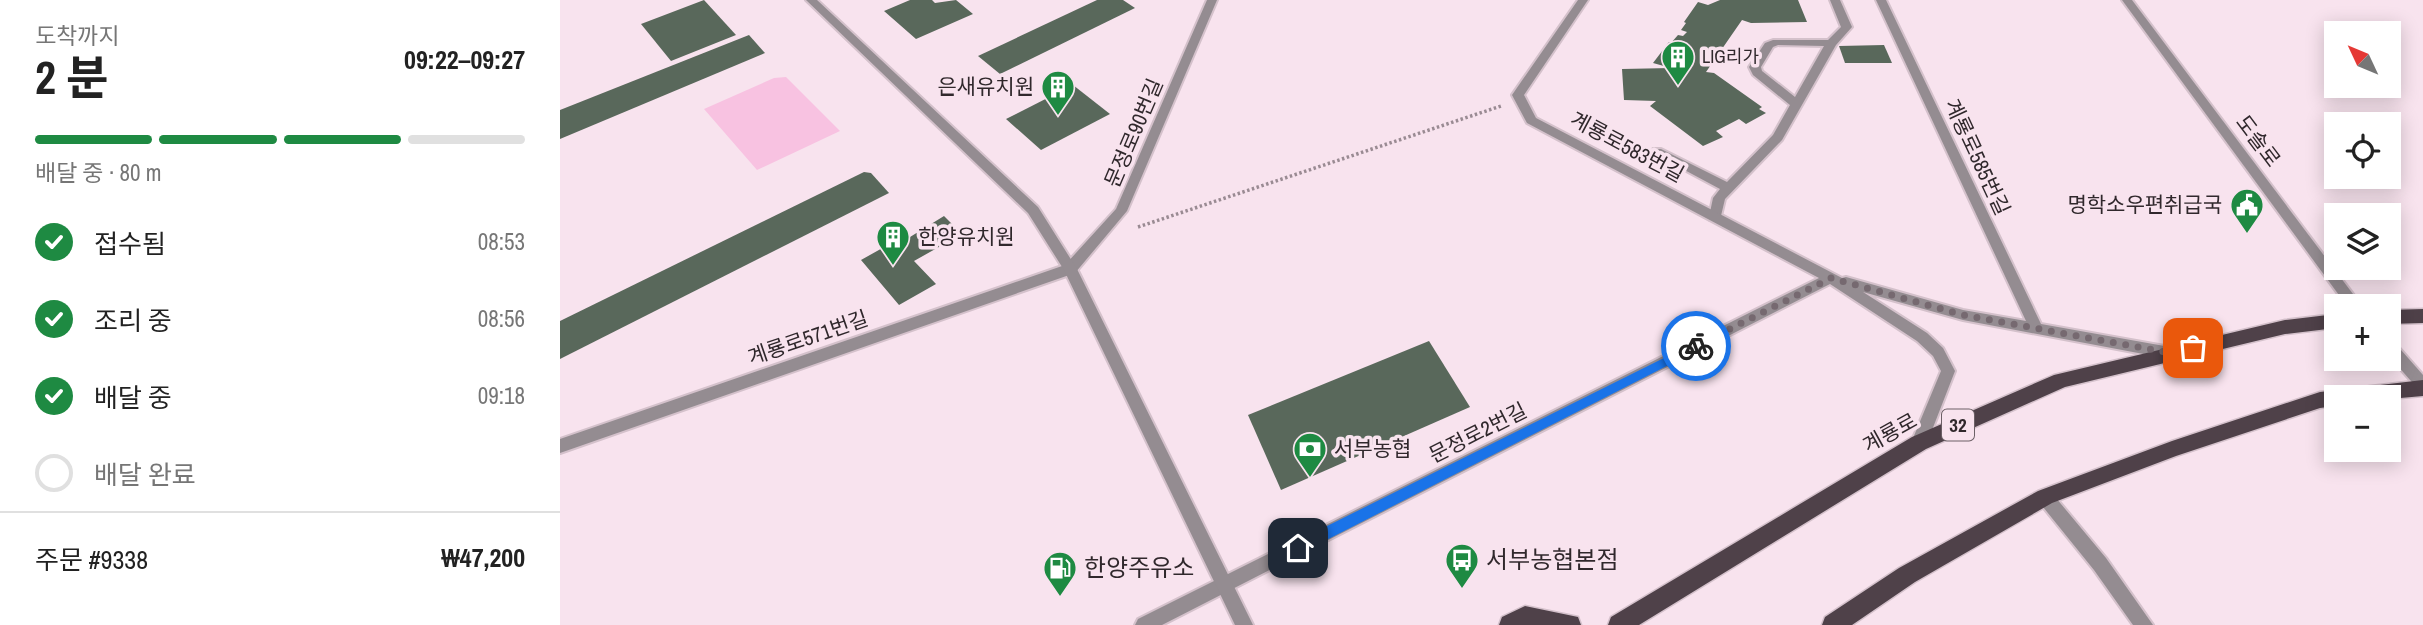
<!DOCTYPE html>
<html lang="ko">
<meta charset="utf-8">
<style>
:root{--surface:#fff;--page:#f6f6f6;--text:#222;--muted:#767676;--line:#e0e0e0;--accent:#1e8a42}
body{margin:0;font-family:"Archivo Narrow","Noto Sans KR",sans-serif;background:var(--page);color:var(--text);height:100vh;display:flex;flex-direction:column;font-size:26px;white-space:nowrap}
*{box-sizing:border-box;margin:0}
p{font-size:23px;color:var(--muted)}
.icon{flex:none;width:38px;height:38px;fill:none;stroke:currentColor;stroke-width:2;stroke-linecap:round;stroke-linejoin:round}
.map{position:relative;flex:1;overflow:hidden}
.drawer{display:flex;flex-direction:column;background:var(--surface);width:560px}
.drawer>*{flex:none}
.needle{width:46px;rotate:314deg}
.fabs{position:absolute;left:1764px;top:21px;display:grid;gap:14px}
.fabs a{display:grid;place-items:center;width:77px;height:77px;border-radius:0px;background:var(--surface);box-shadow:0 4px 18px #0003;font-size:35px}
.pin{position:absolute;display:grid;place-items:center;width:60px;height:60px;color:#fff;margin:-30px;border-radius:14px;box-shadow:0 4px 10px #0006}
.courier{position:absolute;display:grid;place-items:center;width:70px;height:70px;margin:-35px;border:5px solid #1a73e8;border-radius:50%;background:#fff;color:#222;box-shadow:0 2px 9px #0007}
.headline em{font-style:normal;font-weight:700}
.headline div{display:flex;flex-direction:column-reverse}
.headline{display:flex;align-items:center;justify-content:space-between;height:119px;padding:0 35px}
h1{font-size:46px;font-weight:700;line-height:52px}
.bar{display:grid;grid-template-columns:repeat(4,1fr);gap:10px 7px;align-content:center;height:84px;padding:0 35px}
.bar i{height:9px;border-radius:5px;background:var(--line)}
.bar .selected{background:var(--accent)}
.bar p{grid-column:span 4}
.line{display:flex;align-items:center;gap:18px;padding:0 35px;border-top:2px solid var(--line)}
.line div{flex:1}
ol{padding:0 35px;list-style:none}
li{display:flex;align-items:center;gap:21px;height:77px}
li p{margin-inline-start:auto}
li .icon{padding:7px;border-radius:50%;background:var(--accent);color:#fff;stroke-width:4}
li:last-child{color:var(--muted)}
li i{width:38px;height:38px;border:4px solid var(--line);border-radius:50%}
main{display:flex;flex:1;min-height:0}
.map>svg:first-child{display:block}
.green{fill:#f8c2e1}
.building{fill:#59685b}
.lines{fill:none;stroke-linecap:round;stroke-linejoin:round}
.service-casing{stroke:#d4c1cb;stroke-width:4}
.minor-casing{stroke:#d4c1cb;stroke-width:4}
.tertiary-casing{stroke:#d4c1cb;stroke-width:4}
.primary-casing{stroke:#d4c1cb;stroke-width:3}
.path{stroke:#9a8b93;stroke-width:3.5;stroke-dasharray:2.5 2.5;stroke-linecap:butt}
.service{fill:#948c91;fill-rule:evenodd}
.minor{fill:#948c91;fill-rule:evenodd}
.tertiary{fill:#948c91;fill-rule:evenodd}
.primary{fill:#4f4149;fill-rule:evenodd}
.route{fill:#1a73e8}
.done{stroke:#766970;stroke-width:7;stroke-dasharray:0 12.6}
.labels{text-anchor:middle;stroke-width:7;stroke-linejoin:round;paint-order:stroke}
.far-poi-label{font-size:18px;fill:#30282c;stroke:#f8e3ee;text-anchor:start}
.shield{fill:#f8e3ee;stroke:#6c6066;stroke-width:2}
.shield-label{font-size:19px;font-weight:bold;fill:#30282c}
.poi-label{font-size:21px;fill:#30282c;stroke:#f8e3ee;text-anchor:end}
.street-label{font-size:21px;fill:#30282c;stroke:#f8e3ee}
.near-poi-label{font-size:24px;fill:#30282c;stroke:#f8e3ee;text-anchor:start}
</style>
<main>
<section class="drawer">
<div class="headline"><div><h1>2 분</h1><p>도착까지</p></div><em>09:22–09:27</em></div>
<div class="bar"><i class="selected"></i><i class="selected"></i><i class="selected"></i><i></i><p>배달 중 · 80 m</p></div>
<ol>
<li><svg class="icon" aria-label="check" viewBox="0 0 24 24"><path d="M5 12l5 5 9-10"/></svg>접수됨<p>08:53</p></li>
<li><svg class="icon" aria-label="check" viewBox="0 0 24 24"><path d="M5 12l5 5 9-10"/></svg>조리 중<p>08:56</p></li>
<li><svg class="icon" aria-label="check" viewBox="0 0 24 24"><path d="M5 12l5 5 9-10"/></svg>배달 중<p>09:18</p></li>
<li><i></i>배달 완료</li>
</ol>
<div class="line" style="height:91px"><div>주문 #9338</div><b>₩47,200</b></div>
</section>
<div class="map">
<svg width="1863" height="625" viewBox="0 0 1863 625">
<rect width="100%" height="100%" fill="#f8e3ee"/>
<polygon class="green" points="226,77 280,131 197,170 144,109 214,78"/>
<g class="building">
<polygon points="144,0 176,35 111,61 81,24"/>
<polygon points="350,0 372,0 375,3 396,0 413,14 356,39 324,11"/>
<polygon points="537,0 563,0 575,8 440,74 418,56"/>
<polygon points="1160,0 1238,0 1247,22 1191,23 1182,20 1146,72 1154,73 1202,107 1199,109 1206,113 1186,124 1179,119 1156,131 1163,137 1143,146 1090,106 1096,101 1064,100 1062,69 1111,68 1093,63 1109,42 1111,43 1118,35 1123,36 1127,32 1121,30 1126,23 1124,22 1138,2 1148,5"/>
<polygon points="189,35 205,53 0,139 0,110"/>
<polygon points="1324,45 1332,63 1285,63 1279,46"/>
<polygon points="513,85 550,114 481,150 446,119"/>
<polygon points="304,172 311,173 329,193 0,359 0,321"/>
<polygon points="384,216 402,234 354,261 376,284 339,305 301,260 326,246 329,250"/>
<polygon points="869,341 910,407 721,490 688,415"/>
</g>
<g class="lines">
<defs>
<path id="service" d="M 1270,0 L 1280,0 L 1292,27 L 1276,45 L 1222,140 L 1165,199 L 1160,220 L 1150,220 L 1149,217 L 1153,198 L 1160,189 L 1091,152 L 1093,149 L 1101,149 L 1167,182 L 1213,135 L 1230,105 L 1193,75 L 1189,67 L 1205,43 L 1213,40 L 1268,40 L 1281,27 ZM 1218,45 L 1264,46 L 1235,97 L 1202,71 L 1201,67 L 1213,47 Z"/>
<g id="minor">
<polygon points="647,0 657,0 567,211 515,273 0,453 0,439 505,265 556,209"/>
<polygon points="1018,0 1028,0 964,95 976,118 1282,278 1286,277 1403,310 1466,321 1316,0 1326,0 1481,324 1610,347 1615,349 1617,353 1615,357 1610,359 1403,320 1303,292 1367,333 1383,348 1395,371 1367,443 1364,448 1359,450 1354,448 1351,443 1381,371 1373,356 1357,341 1270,284 602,625 575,625 578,619 1259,278 967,123 952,95"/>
<polygon points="1485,490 1491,492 1546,558 1593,625 1573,625 1534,570 1479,502 1477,497 1479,492"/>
</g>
<g id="tertiary">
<polygon points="246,0 257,0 478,207 517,269 693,625 675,625 504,270 468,213"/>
<polygon points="1562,0 1572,0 1802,306 1787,306"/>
<polygon points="1829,340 1834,342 1863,375 1863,391 1858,389 1829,356"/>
</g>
<g id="primary">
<polygon points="1863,309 1863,323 1829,324 1829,310"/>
<polygon points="1776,314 1776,328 1725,334 1505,387 1366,449 1079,625 1048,625 1051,617 1352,437 1494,375 1725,320"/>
<polygon points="1863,380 1863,396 1829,399 1829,397 1776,397 1776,406 1760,408 1616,456 1492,503 1355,582 1292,625 1262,625 1265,617 1339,568 1478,491 1612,441 1760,392"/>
<polygon points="965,606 1018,617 1021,625 939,625 942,617"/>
</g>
</defs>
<use href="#service" class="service-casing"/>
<use href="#minor" class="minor-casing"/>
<use href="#tertiary" class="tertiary-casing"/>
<use href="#primary" class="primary-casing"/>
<polyline class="path" points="578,227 941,106"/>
<use href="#service" class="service"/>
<use href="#minor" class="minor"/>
<use href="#tertiary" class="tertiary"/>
<use href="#primary" class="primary"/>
</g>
<polygon class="route" points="1136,342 1142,346 1140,349 743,552 733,552 733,543"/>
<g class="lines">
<polyline class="done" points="1136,346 1271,278 1403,315 1611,353 1633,348"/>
</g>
<defs>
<symbol id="building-pin" viewBox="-11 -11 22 30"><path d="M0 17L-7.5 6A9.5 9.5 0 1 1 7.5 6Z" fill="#1e8a42" stroke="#f8e3ee"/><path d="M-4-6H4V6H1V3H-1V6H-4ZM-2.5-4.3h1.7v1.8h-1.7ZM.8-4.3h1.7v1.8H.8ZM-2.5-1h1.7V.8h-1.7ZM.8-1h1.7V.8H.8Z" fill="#fff"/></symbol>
<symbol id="civic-pin" viewBox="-11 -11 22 30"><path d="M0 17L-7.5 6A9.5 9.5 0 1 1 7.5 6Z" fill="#1e8a42" stroke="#f8e3ee"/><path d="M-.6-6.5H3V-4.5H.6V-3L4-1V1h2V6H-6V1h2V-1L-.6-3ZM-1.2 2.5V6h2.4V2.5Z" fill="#fff"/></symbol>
<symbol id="bank-pin" viewBox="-11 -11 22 30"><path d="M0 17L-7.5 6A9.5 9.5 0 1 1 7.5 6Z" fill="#1e8a42" stroke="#f8e3ee"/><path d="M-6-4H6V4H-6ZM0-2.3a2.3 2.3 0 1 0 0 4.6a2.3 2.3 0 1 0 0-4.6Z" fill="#fff"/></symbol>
<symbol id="bus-pin" viewBox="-11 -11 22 30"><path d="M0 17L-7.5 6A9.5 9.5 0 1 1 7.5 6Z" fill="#1e8a42" stroke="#f8e3ee"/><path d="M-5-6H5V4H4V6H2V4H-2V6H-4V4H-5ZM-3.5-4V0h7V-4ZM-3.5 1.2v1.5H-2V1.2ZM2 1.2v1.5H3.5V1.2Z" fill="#fff"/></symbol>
<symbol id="fuel-pin" viewBox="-11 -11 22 30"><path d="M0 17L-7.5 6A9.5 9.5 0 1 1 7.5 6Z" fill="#1e8a42" stroke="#f8e3ee"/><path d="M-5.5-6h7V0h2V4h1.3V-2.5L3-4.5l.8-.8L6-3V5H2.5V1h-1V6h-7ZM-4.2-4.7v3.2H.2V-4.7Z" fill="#fff"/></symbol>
</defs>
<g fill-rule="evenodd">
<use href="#building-pin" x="1099" y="38" width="38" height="52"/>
<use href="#building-pin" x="479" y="68" width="38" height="52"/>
<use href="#civic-pin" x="1668" y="186" width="38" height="52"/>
<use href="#building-pin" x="314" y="218" width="38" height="52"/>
<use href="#bank-pin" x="731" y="430" width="38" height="52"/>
<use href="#bus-pin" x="883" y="541" width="38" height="52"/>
<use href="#fuel-pin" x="481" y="549" width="38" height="52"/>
</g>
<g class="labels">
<g class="far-poi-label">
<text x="1142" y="63">LIG리가</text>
</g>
<rect class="shield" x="1382" y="409.5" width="32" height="31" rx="5"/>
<g class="shield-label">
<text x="1398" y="432">32</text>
</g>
<g class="poi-label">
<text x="474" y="94">은새유치원</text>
<text x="1662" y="212">명학소우편취급국</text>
<text x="358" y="244" text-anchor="start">한양유치원</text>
<text x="774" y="456" text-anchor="start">서부농협</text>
</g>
<g class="street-label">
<text transform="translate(574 133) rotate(-67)" y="7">문정로90번길</text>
<text transform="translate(1698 141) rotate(53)" y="7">도솔로</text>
<text transform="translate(1067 147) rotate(28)" y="7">계룡로583번길</text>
<text transform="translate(1417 157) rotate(65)" y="7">계룡로585번길</text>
<text transform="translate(248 338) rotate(-19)" y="7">계룡로571번길</text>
<text transform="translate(918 433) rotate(-27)" y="7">문정로2번길</text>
<text transform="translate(1330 433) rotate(-29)" y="7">계룡로</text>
</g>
<g class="near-poi-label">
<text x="926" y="568">서부농협본점</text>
<text x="524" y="576">한양주유소</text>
</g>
</g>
</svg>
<div class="fabs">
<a><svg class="needle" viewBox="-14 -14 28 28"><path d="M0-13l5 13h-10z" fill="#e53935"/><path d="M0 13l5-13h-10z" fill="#767676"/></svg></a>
<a><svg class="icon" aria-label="locate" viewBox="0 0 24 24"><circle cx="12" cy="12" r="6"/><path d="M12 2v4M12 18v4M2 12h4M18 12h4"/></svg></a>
<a><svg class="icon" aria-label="layers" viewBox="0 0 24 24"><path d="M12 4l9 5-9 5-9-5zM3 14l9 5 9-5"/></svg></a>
<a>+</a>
<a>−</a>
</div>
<div class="pin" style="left:1633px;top:348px;background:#ea580c"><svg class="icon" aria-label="bag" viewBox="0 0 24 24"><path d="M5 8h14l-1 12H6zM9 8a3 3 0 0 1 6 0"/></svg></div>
<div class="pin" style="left:738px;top:548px;background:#1f2937"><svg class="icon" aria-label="home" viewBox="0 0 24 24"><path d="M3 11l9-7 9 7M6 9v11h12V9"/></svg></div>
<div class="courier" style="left:1136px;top:346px"><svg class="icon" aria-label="bike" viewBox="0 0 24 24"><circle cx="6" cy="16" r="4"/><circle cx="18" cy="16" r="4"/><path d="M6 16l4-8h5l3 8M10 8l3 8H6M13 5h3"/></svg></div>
</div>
</main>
